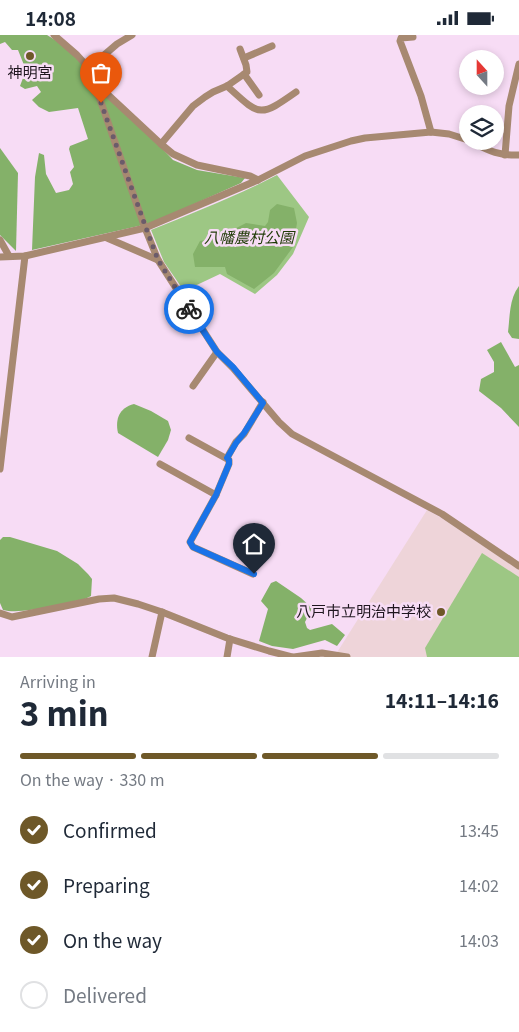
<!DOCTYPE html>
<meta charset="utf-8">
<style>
:root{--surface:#fff;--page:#f2f2f3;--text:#1f2937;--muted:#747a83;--line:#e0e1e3;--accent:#6e5828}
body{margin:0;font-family:Georgia,"Noto Sans JP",serif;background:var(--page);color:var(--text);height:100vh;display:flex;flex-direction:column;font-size:19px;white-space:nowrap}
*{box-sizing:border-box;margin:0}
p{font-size:16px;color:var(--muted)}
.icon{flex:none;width:28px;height:28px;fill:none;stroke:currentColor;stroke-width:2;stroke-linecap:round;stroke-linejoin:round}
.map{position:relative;height:622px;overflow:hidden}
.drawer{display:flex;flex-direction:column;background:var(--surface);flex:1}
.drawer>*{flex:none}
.needle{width:32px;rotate:339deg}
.controls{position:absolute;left:459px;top:15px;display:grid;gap:10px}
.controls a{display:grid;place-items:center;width:45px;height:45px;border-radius:50%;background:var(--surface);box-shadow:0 2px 8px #0003;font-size:25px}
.pin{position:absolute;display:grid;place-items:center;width:42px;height:42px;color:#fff;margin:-51px -21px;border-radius:50% 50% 50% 0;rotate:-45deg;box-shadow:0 0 5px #0007}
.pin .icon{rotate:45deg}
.courier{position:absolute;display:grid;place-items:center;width:50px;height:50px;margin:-25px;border:4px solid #1a73e8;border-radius:50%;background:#fff;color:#222;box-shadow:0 1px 6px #0007}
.head em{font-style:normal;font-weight:800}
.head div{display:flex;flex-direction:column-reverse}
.head{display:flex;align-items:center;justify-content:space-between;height:85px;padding:0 20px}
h1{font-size:32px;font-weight:800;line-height:38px}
.bar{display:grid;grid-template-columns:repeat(4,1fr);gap:8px 5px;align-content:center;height:60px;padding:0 20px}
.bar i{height:6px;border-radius:4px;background:var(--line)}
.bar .current{background:var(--accent)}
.bar p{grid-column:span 4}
ol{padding:0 20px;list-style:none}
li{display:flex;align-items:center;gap:15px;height:55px}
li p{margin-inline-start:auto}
li .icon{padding:5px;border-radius:50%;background:var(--accent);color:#fff;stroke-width:4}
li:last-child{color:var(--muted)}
li i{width:28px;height:28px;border:2px solid var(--line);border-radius:50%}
.status{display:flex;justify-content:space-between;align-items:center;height:35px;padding:0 25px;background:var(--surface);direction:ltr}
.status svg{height:14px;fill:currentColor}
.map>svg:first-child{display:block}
.education{fill:#eed4d9}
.green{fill:#9dc784}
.forest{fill:#84b169}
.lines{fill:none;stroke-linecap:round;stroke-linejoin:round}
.minor{stroke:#a78971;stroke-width:7}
.done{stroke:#6b5b6a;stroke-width:5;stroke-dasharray:0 9}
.route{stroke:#1a73e8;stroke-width:6}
.poi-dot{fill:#6e5828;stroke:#f7dcf5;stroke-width:2}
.labels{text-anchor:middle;stroke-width:5;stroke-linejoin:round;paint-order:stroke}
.poi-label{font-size:15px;fill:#1f161f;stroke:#f7dcf5}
.park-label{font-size:15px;font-style:italic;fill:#1e3a05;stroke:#f7dcf5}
</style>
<div class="status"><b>14:08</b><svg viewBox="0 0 49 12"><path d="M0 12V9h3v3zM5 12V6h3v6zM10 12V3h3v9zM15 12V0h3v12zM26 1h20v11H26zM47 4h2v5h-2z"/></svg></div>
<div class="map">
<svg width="519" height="622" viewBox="0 0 519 622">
<rect width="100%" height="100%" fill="#f7dcf5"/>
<polygon class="education" points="427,475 443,484 519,535 519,622 352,622 336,619"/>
<g class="green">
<path d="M 277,140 L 309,182 L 293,219 L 277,240 L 255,259 L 220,239 L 184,256 L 164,227 L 151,195 C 193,178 237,161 277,140 Z"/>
<polygon points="482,518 519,542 519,622 427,622 425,613"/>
</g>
<g class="forest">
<polygon points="0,0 47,0 68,13 173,125 197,135 245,143 241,148 152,188 32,215 35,142 39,118 44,120 46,139 56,158 69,155 73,149 70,137 74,132 69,114 70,111 88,104 78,73 49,77 39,72 32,65 41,57 37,51 25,54 20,51 26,35 18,15 12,15 5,7 0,9"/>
<polygon points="0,113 18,138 16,216 0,200"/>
<polygon points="277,169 294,173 297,188 293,212 274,238 254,254 227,239 225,232 195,232 193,219 200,206 219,202 246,188 265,191 268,187 270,175"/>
<path d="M 519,251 L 519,304 L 512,303 L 508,297 C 510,282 509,264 519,251 Z"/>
<polygon points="501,307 515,332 519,330 519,392 501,373 479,356 481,344 494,337 494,327 487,315"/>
<path d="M 134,369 L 151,376 L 168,386 L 171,395 L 168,405 L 158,422 L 118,398 C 115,384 119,373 134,369 Z"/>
<path d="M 3,502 L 10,502 L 57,516 L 78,529 L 88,539 L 92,544 L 91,561 L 85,564 C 64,568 23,580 3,575 L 0,568 L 0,505 Z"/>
<polygon points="276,546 301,563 312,573 305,587 307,593 310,595 332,589 345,600 337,611 325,605 293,614 272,611 259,606 268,574 261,566 271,548"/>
</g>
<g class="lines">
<g class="minor">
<polyline points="54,0 77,20 89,33 145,193 158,225 217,317 233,333 279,387 292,399 442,479 519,531"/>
<polyline points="132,0 117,9 89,33 103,55 161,109 173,119 197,130 250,141 258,145"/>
<polyline points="413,2 401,3 400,6 421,61 431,97"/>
<polyline points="244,23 272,11"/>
<polyline points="244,39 259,60"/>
<path d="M 227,51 C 260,81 259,83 296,57"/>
<path d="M 470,106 C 488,115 498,121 519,120"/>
<polyline points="161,109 193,71 205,62 213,57 227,51 247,37 246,30 240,14"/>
<polyline points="505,120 509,71 519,29"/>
<polyline points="107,203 158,225"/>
<polyline points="0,205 9,221"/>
<polyline points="0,222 25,221 145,193 258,145 305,121 351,106 365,103 431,97 449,99 468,105"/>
<polyline points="193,351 217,317"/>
<polyline points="189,403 229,425 229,429 216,460 190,507 193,512 253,539"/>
<polyline points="227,423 236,407 244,399 263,367"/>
<polyline points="160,429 216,460"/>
<polyline points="0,434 25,221"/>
<polyline points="0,578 12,582 99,564 114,563 138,569 162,577 227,603 269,616 292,622"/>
<polyline points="152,622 162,577"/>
<polyline points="227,622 230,604"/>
<polyline points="294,622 322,618 347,622"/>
</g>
</g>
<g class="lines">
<polyline class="done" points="101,68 146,193 158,225 189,274"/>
<polyline class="route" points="189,274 217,317 233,332 263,368 244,398 236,408 227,423 229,425 229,429 216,460 190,507 193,512 254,539"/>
</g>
<g class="poi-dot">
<circle cx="30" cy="21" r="5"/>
<circle cx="441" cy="577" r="5"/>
</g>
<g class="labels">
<g class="poi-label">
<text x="30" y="43">神明宮</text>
<text x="431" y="582" text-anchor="end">八戸市立明治中学校</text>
</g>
<g class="park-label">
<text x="249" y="208">八幡農村公園</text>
</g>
</g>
</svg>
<div class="controls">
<a><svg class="needle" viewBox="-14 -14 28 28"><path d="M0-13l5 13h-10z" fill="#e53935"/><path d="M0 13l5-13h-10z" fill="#747a83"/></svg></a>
<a><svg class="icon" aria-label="layers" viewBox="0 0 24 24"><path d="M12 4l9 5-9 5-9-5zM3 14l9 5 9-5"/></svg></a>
</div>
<div class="pin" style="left:101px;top:68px;background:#ea580c"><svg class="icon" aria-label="bag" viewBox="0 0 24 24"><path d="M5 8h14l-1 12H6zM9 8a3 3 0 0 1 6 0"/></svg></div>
<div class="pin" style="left:254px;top:539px;background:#1f2937"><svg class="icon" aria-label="home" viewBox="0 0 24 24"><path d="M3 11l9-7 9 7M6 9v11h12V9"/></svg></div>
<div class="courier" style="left:189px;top:274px"><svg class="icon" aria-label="bike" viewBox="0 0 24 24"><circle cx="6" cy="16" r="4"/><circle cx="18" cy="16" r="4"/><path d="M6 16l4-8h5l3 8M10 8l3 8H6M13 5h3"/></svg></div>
</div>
<section class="drawer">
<div class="head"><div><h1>3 min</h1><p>Arriving in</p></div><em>14:11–14:16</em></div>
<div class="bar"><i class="current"></i><i class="current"></i><i class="current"></i><i></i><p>On the way · 330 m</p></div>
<ol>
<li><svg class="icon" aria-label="check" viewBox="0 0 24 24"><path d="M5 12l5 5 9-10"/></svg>Confirmed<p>13:45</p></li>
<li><svg class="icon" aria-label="check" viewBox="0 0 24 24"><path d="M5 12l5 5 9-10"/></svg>Preparing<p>14:02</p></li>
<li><svg class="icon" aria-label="check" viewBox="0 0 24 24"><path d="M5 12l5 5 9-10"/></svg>On the way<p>14:03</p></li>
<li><i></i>Delivered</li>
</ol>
</section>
